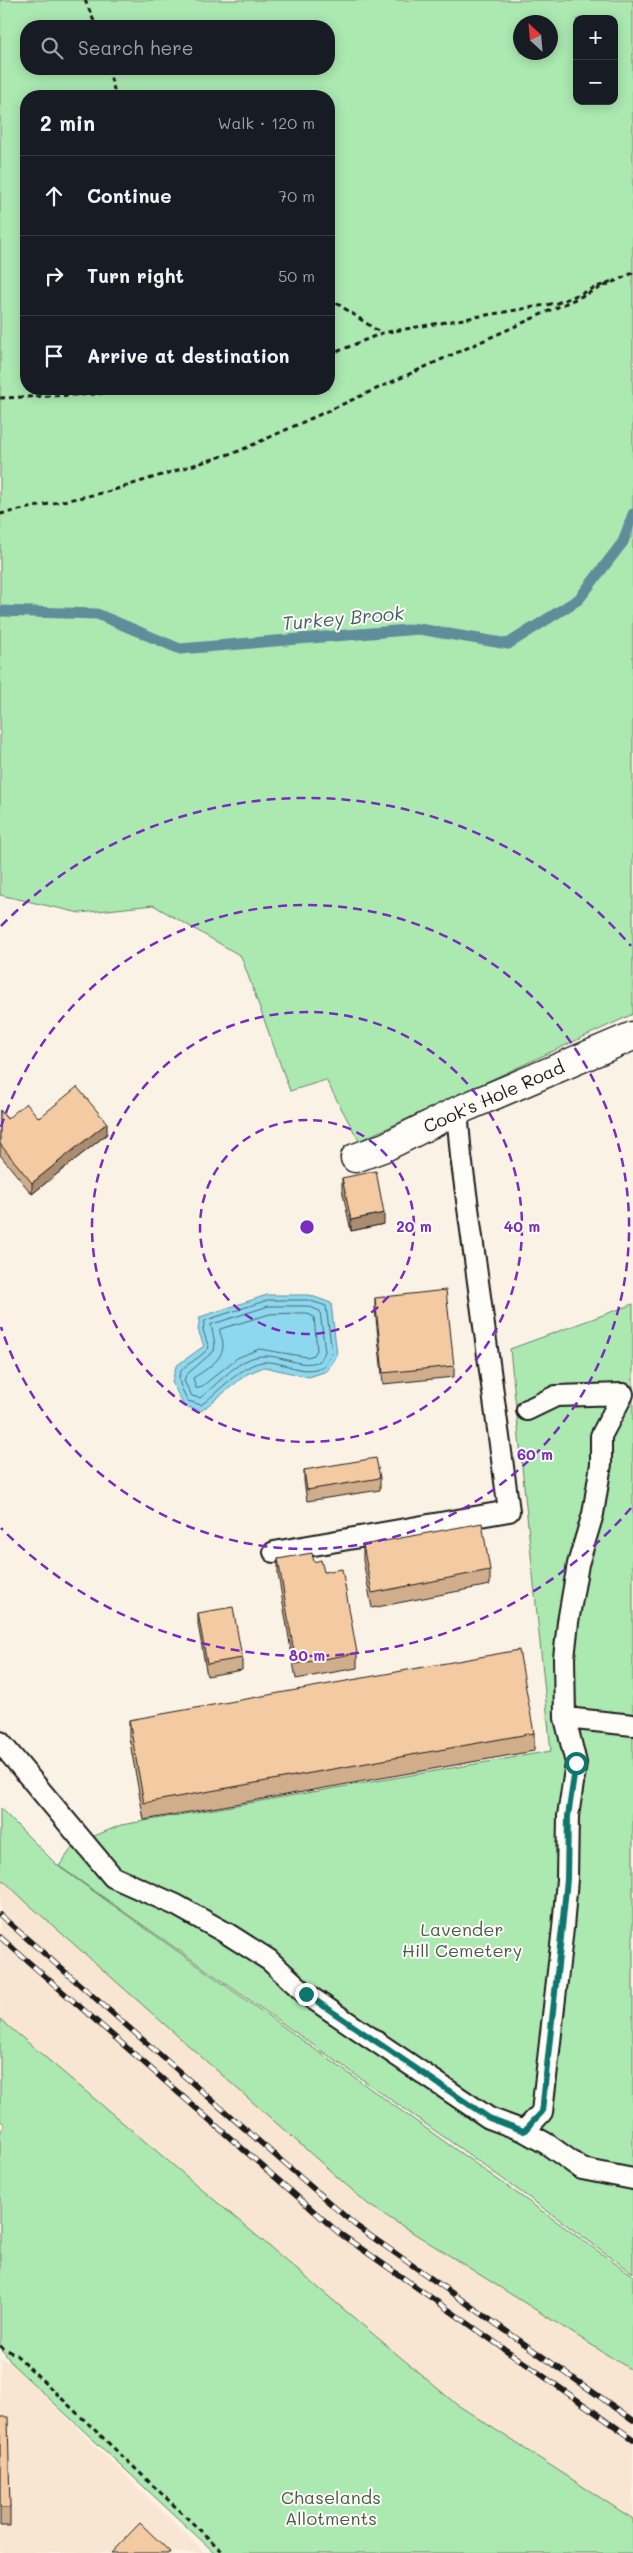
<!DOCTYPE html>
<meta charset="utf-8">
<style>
:root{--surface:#171b24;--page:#242831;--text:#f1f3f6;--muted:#9ea1a6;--line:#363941}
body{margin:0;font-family:Mali,sans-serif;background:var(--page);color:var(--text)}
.controls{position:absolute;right:15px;top:15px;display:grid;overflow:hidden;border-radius:10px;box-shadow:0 2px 12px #0003}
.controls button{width:45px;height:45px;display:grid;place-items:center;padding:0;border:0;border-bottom:1px solid var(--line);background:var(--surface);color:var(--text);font:25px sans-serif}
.compass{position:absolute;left:513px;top:15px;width:45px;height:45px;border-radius:50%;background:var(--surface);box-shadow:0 2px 12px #0003;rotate:334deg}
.stop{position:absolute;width:15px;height:15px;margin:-11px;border:4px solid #0f766e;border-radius:50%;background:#fff}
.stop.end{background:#0f766e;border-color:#fff;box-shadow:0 1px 5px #0008}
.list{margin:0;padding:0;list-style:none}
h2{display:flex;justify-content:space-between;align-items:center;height:65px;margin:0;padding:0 20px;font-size:21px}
h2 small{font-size:16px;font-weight:400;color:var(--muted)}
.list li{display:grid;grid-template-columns:32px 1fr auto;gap:15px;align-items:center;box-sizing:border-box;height:80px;padding:0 20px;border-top:1px solid var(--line)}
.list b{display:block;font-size:19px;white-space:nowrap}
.list em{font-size:16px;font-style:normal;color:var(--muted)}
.icon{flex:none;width:28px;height:28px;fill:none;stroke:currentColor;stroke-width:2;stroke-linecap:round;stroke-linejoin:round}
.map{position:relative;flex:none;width:633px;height:2553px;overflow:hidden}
.search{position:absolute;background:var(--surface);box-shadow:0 2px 12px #0003;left:20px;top:20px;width:315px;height:55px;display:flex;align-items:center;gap:12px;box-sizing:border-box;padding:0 18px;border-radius:20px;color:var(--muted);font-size:19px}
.panel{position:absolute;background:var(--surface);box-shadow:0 2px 12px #0003;left:20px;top:90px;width:315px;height:305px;border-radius:20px}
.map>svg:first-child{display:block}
</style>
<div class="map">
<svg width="633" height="2553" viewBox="0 0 633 2553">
<rect width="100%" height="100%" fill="#fbf2e6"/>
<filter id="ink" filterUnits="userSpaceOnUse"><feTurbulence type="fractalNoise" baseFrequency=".02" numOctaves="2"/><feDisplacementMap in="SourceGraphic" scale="10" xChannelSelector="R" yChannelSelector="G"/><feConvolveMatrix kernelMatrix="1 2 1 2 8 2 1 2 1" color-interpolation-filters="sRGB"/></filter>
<g filter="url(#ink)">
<!-- built -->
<path fill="#f9e6d2" d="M 0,1877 L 369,2205 L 633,2371 L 633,2519 L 456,2404 L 0,2019 Z
M 0,2358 L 12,2364 L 205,2553 L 0,2553 Z"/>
<!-- green -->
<path fill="#abe9b1" stroke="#648266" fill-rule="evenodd" d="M 0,0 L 633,0 L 633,1014 L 359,1141 L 326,1080 L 290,1091 L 241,956 L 153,905 L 80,913 L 0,895 ZM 577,19 L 614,19 L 614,101 L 577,101 ZM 550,22 L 550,52 L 520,52 L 520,22 ZM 26,26 L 329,26 L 329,69 L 26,69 ZM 329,96 L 329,389 L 26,389 L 26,96 Z
M 633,1304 L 633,2273 L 478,2161 L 59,1866 L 75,1844 L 121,1825 L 551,1751 L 510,1349 Z
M 0,1808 L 58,1866 L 633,2276 L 633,2371 L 369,2205 L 25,1901 L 0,1877 Z
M 0,2019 L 456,2404 L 633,2519 L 633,2553 L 215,2553 L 12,2364 L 0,2346 L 0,2133 L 5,2125 L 0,2120 Z"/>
<!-- water -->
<path fill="#8dd8ee" stroke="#608d9a" d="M 267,1295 L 309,1295 L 331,1303 L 337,1355 L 327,1371 L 309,1377 L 264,1367 L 247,1374 L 201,1411 L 184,1406 L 172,1382 L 176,1366 L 204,1346 L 198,1330 L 200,1317 Z"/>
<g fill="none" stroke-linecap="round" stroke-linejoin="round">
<!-- shore -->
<path stroke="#496770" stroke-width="1" d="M 268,1300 L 308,1300 L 326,1306 L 332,1353 L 324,1366 C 300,1377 287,1361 264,1362 C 245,1362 216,1394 201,1405 L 188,1401 C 167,1364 187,1371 209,1348 L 203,1330 L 205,1321 Z
M 269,1306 L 307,1306 L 320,1311 L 325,1352 L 320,1361 C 300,1369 283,1355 263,1356 C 240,1356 217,1385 200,1398 L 192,1396 L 184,1381 L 186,1375 L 214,1351 L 215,1344 L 211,1325 Z
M 306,1313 L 314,1317 L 317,1350 L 314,1355 L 307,1357 L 259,1349 L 237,1358 L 200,1388 L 196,1388 L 193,1378 C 204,1371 224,1360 223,1344 C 223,1338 219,1334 220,1329 L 270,1314 Z"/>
<!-- stream -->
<path stroke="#608d9a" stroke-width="11" d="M 0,611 L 97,614 L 180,649 L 419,629 L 508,644 L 579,599 L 623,542 L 633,514"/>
<defs>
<path id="lane" d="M 274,1552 L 509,1511 L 461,1156 L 457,1111
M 565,1718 L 633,1725
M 0,1742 L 113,1877 L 176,1905 L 228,1934 L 269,1960 L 306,1994 L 489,2118 L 524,2131 L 547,2144 L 582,2169 L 633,2179
M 524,2131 L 542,2112 L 563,1928 L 567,1879 L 568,1816 L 576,1763 L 565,1718 L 564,1658 L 568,1622 L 578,1564 L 593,1514 L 601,1464 L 601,1436 L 623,1394 L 556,1396 L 527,1410"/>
<path id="street" d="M 355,1158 L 385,1147 L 457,1111 L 633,1036"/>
</defs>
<!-- lane casing -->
<use href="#lane" stroke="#1c1c1c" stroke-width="24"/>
<!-- street casing -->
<use href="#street" stroke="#1c1c1c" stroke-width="31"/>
<!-- path -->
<path stroke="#1c1c1c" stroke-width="3" stroke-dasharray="5 4" stroke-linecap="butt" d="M 85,0 L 96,26
M 108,69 L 116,96
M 329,298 L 381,333
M 329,355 L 382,333 L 557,303 L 612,281
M 0,398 L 97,394 L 124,389
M 0,514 L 107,492 L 239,451 L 633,273
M 0,2346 L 16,2355 L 224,2553"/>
<!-- lane -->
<use href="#lane" stroke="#fdfcf7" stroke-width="20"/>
<!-- street -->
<use href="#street" stroke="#fdfcf7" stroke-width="28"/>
<defs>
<path id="rail" d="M 0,1915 L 355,2225 L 633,2420
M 0,1937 L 339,2233 L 633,2439"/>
</defs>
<!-- rail casing -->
<use href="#rail" stroke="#1c1c1c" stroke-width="5.5"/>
<!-- rail -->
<use href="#rail" stroke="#fdfcf7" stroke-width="4" stroke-dasharray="11" stroke-linecap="butt"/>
</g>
<!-- wall -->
<path fill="#d1ae8b" stroke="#1c1c1c" d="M 0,1110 L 7,1119 L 39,1118 L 107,1134 L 32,1194 L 0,1155 Z
M 342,1178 L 384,1224 L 351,1231 L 342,1189 Z
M 375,1298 L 454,1366 L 454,1377 L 383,1384 L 375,1309 Z
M 304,1470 L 380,1478 L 380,1490 L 307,1501 L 304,1481 Z
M 363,1545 L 490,1570 L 490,1585 L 372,1608 L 363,1560 Z
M 278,1559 L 314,1562 L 357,1653 L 357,1668 L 296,1679 L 278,1574 Z
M 198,1613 L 242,1658 L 242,1670 L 207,1676 L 198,1624 Z
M 129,1720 L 534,1733 L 534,1751 L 144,1820 L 129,1737 Z
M 0,2417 L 10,2508 L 10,2526 L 0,2526 Z"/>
<!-- shaded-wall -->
<path fill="#aa8d71" stroke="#1c1c1c" d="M 107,1123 L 107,1134 L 32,1194 L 32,1183 Z
M 384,1213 L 384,1224 L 351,1231 L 351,1220 Z"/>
<!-- building -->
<path fill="#f3caa2" stroke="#1c1c1c" d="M 77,1087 L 107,1123 L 32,1183 L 0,1144 L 0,1110 L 7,1119 L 26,1103 L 39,1118 Z
M 376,1171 L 384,1213 L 351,1220 L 342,1178 Z
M 446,1290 L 454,1366 L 383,1373 L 375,1298 Z
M 376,1458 L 380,1478 L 307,1490 L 304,1470 Z
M 482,1523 L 490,1570 L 372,1593 L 363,1545 Z
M 312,1553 L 314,1562 L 321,1560 L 324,1572 L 342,1569 L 357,1653 L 296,1664 L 278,1559 Z
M 233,1607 L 242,1658 L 207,1664 L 198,1613 Z
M 519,1650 L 534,1733 L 144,1803 L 129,1720 Z
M 0,2417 L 8,2417 L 10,2508 L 0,2508 Z
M 140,2523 L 171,2553 L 111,2553 Z"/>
</g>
<g fill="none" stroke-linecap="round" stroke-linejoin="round" filter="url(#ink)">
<!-- route -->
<path stroke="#0f766e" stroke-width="6" d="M 306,1994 L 489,2118 L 524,2131 L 542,2112 L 562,1928 L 567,1879 L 568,1816 L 576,1763"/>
</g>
<!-- distance rings -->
<g fill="none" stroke="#7b2cbf" stroke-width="2.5" stroke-dasharray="9 6">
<circle cx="307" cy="1227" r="107"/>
<circle cx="307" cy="1227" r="215"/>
<path d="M1 1127A322 322 0 1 1 1 1327"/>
<path d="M631 1508A429 429 0 0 1 1 1528M1 926A429 429 0 0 1 631 946"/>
</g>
<g text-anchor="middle" stroke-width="4" stroke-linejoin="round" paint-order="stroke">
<!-- street labels -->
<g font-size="18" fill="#1c1c1c" stroke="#fdfcf7">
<text transform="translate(494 1097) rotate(-24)" y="6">Cook's Hole Road</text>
</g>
<!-- park labels -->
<g font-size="18" fill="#475a49" stroke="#fdfcf7">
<text x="462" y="1936">Lavender<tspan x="462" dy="21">Hill Cemetery</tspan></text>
<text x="331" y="2504">Chaselands<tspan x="331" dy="21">Allotments</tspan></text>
</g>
<!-- water labels -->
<g font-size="19" font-style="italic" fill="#445e66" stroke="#fdfcf7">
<text transform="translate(343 618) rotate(-5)" y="7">Turkey Brook</text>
</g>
</g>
<circle cx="307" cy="1227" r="8" fill="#7b2cbf" stroke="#fdfcf7" stroke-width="2.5"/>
<g font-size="15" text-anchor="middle" font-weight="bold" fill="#7b2cbf" stroke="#fdfcf7" stroke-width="4" stroke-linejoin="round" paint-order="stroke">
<text x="414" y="1232">20 m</text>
<text x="522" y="1232">40 m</text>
<text x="535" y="1460">60 m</text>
<text x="307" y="1661">80 m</text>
</g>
</svg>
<div class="controls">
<button>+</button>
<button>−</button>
</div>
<svg class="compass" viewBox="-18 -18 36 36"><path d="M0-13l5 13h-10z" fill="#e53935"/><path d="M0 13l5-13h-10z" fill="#9ea1a6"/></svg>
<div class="stop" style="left:576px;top:1763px"></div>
<div class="stop end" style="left:306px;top:1994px"></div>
<div class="search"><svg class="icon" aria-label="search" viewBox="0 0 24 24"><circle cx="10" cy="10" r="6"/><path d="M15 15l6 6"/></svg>Search here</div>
<section class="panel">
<h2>2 min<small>Walk · 120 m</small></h2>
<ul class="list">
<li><svg class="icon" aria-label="ahead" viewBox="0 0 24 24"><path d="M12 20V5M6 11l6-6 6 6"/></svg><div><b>Continue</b></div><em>70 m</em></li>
<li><svg class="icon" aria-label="right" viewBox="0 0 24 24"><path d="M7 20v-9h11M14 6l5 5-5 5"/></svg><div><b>Turn right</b></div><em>50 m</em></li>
<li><svg class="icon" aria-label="arrive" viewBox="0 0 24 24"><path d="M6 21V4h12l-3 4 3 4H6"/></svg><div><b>Arrive at destination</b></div></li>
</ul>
</section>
</div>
